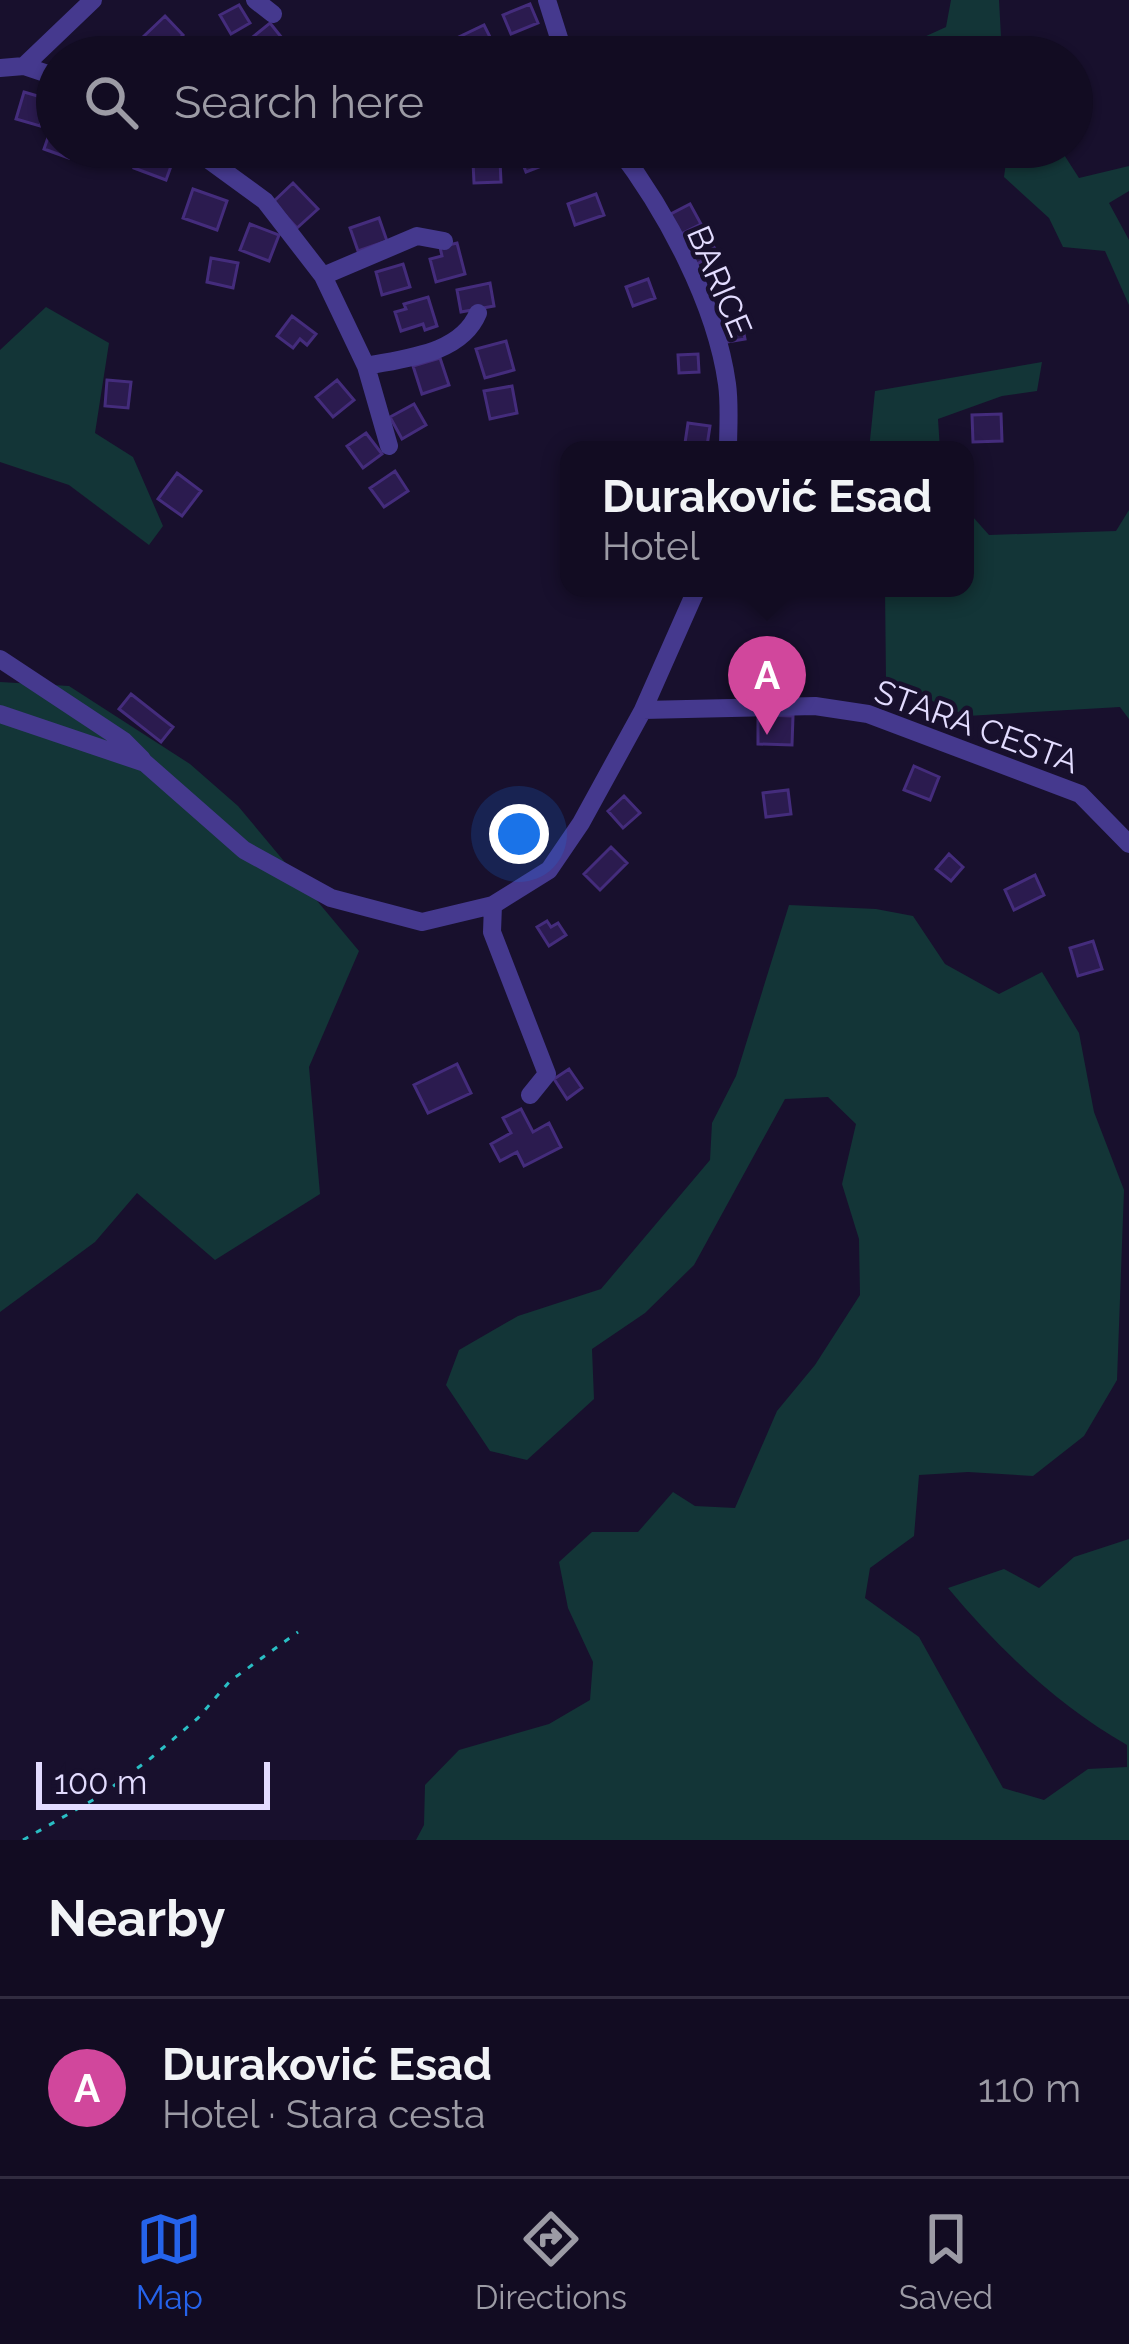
<!DOCTYPE html>
<meta charset="utf-8">
<style>
:root{--surface:#120c22;--page:#1b152a;--text:#f1f3f6;--muted:#9c9ba5;--line:#312c40;--accent:#2563eb}
body{margin:0;font-family:Raleway,sans-serif;background:var(--page);color:var(--text)}
.scale{position:absolute;left:36px;bottom:30px;width:234px;box-sizing:border-box;padding-left:12px;border:6px solid #e3dcff;border-top:0;font-size:33px;line-height:42px;white-space:nowrap;color:#e3dcff;-webkit-text-stroke:9px #18102d;paint-order:stroke}
.you{position:absolute;left:519px;top:834px;width:42px;height:42px;margin:-30px;border:9px solid #fff;border-radius:50%;background:#1a73e8;box-shadow:0 0 0 18px #1a73e833}
.badge{display:grid;place-items:center;width:78px;height:78px;border-radius:50%;background:var(--accent);color:#fff;font-size:39px;font-weight:700}
.pin{position:absolute;translate:-50% -99px;filter:drop-shadow(0 3px 6px #0008)}
.pin::after{content:'';position:absolute;top:63px;width:42px;height:36px;background:inherit;clip-path:polygon(0 0,100% 0,50% 100%)}
.popup{position:absolute;left:560px;top:441px;width:414px;height:156px;box-sizing:border-box;display:grid;place-content:center;border-radius:24px;background:var(--surface);filter:drop-shadow(0 3px 9px #0005);font-size:39px;white-space:nowrap;color:var(--muted)}
.popup b{font-size:45px;color:var(--text)}
.popup::after{content:'';position:absolute;left:50%;top:100%;margin-left:-24px;border:24px solid transparent;border-top-color:var(--surface)}
.list{margin:0;padding:0;list-style:none}
h2{display:flex;justify-content:space-between;align-items:center;height:156px;margin:0;padding:0 48px;font-size:51px}
h2 small{font-size:39px;font-weight:400;color:var(--muted)}
.list li{display:grid;grid-template-columns:78px 1fr auto;gap:36px;align-items:center;box-sizing:border-box;height:180px;padding:0 48px;border-top:3px solid var(--line)}
.list b{display:block;font-size:45px;white-space:nowrap}
.list p{margin:0;font-size:39px;white-space:nowrap;color:var(--muted)}
.list em{font-size:39px;font-style:normal;color:var(--muted)}
.icon{flex:none;width:66px;height:66px;fill:none;stroke:currentColor;stroke-width:2;stroke-linecap:round;stroke-linejoin:round}
.map{position:relative;flex:none;width:1129px;height:1840px;overflow:hidden}
.search{position:absolute;background:var(--surface);box-shadow:0 3px 9px #0004;left:36px;right:36px;top:36px;height:132px;display:flex;align-items:center;gap:30px;box-sizing:border-box;padding:0 42px;border-radius:66px;color:var(--muted);font-size:45px}
.sheet{height:336px;background:var(--surface)}
nav{display:flex;justify-content:space-around;align-items:center;box-sizing:border-box;height:168px;border-top:3px solid var(--line);background:var(--surface);font-size:33px;color:var(--muted)}
nav a{display:grid;justify-items:center;gap:6px}
nav .on{color:var(--accent)}
.map>svg:first-child{display:block}
</style>
<div class="map">
<svg width="1129" height="1840" viewBox="0 0 1129 1840">
<rect width="100%" height="100%" fill="#18102d"/>
<!-- green -->
<path fill="#133537" d="M 951,0 L 999,0 L 1001,37 L 959,57 L 880,57 L 946,27 Z
M 1008,147 L 1059,147 L 1079,178 L 1129,166 L 1129,191 L 1109,203 L 1129,240 L 1129,305 L 1105,251 L 1063,247 L 1049,218 L 1004,177 Z
M 46,307 L 109,343 L 95,433 L 133,457 L 163,526 L 149,545 L 69,485 L 0,462 L 0,350 Z
M 1042,362 L 1037,391 L 1002,396 L 938,419 L 940,450 L 869,450 L 875,391 Z
M 965,508 L 989,535 L 1116,531 L 1129,510 L 1129,719 L 1120,707 L 967,716 L 886,681 L 885,588 L 965,588 Z
M 0,682 L 69,686 L 190,764 L 238,806 L 359,951 L 309,1067 L 320,1194 L 215,1260 L 137,1193 L 95,1242 L 0,1312 Z
M 789,905 L 876,909 L 913,916 L 945,964 L 999,994 L 1042,972 L 1079,1033 L 1094,1112 L 1124,1190 L 1117,1380 L 1084,1436 L 1033,1476 L 968,1472 L 919,1475 L 914,1536 L 870,1568 L 865,1598 L 919,1637 L 1003,1788 L 1044,1800 L 1088,1769 L 1127,1767 L 1127,1745 C 1058,1706 999,1649 948,1588 L 1004,1569 L 1039,1588 L 1074,1557 L 1129,1539 L 1129,1840 L 416,1840 L 424,1825 L 425,1785 L 459,1750 L 549,1724 L 590,1700 L 593,1662 L 568,1608 L 559,1562 L 592,1532 L 638,1532 L 673,1492 L 695,1506 L 735,1508 L 777,1411 L 815,1365 L 860,1295 L 859,1239 L 842,1184 L 856,1124 L 828,1097 L 785,1099 L 694,1265 L 645,1313 L 592,1349 L 594,1399 L 527,1460 L 490,1451 L 446,1385 L 459,1350 L 518,1316 L 601,1289 L 710,1160 L 712,1123 L 736,1076 Z"/>
<!-- building -->
<path fill="#2b1b4f" stroke="#442c7c" stroke-width="3" d="M 530,4 L 538,23 L 511,34 L 503,15 Z
M 239,5 L 250,23 L 231,34 L 220,15 Z
M 165,16 L 183,35 L 161,56 L 143,37 Z
M 270,23 L 290,48 L 278,57 L 262,57 L 249,40 Z
M 484,25 L 495,47 L 469,57 L 459,37 Z
M 24,92 L 48,99 L 40,126 L 16,119 Z
M 53,123 L 57,125 L 57,147 L 74,147 L 69,158 L 44,149 Z
M 142,147 L 174,158 L 166,180 L 134,168 Z
M 540,147 L 547,164 L 526,172 L 519,154 Z
M 500,160 L 501,182 L 474,183 L 473,162 Z
M 293,183 L 318,209 L 297,228 L 273,202 Z
M 193,189 L 227,201 L 217,230 L 183,218 Z
M 596,194 L 604,215 L 575,225 L 568,204 Z
M 690,204 L 701,224 L 677,236 L 667,216 Z
M 379,218 L 387,241 L 358,251 L 350,228 Z
M 250,224 L 279,235 L 269,261 L 240,250 Z
M 707,236 L 717,252 L 697,264 L 687,249 Z
M 457,243 L 465,274 L 436,282 L 430,259 L 442,256 L 440,247 Z
M 211,258 L 238,263 L 233,288 L 207,282 Z
M 403,264 L 410,287 L 382,295 L 376,272 Z
M 648,279 L 655,298 L 633,306 L 626,287 Z
M 490,283 L 494,306 L 461,312 L 457,290 Z
M 428,297 L 437,326 L 425,330 L 423,324 L 401,331 L 395,312 L 406,309 L 404,304 Z
M 292,316 L 316,334 L 307,345 L 300,339 L 293,348 L 277,336 Z
M 741,319 L 745,339 L 721,343 L 718,323 Z
M 506,341 L 514,370 L 485,378 L 476,349 Z
M 698,354 L 699,372 L 679,373 L 678,355 Z
M 440,358 L 449,385 L 422,394 L 413,366 Z
M 107,380 L 131,382 L 128,408 L 105,406 Z
M 337,380 L 354,400 L 333,417 L 316,397 Z
M 512,386 L 517,413 L 490,419 L 484,391 Z
M 414,404 L 426,425 L 402,439 L 390,417 Z
M 1001,414 L 1002,441 L 973,442 L 972,415 Z
M 688,423 L 710,426 L 707,446 L 685,443 Z
M 366,433 L 382,454 L 363,468 L 347,446 Z
M 395,471 L 408,491 L 384,507 L 370,488 Z
M 177,473 L 201,491 L 182,516 L 158,499 Z
M 131,694 L 173,727 L 161,742 L 119,709 Z
M 758,715 L 793,716 L 792,745 L 758,744 Z
M 914,766 L 939,777 L 930,800 L 904,790 Z
M 788,790 L 791,814 L 766,817 L 763,793 Z
M 624,796 L 640,813 L 623,828 L 608,811 Z
M 611,847 L 627,863 L 600,890 L 584,874 Z
M 949,854 L 963,867 L 951,881 L 936,869 Z
M 1035,875 L 1044,895 L 1014,910 L 1005,890 Z
M 547,921 L 551,927 L 558,923 L 566,935 L 549,946 L 537,927 Z
M 1093,941 L 1102,969 L 1078,976 L 1070,948 Z
M 457,1064 L 471,1093 L 428,1113 L 414,1085 Z
M 569,1069 L 582,1088 L 567,1099 L 554,1079 Z
M 521,1109 L 533,1132 L 549,1123 L 561,1147 L 524,1166 L 517,1152 L 500,1161 L 491,1144 L 511,1133 L 503,1118 Z"/>
<g fill="none" stroke-linecap="round" stroke-linejoin="round">
<!-- path -->
<path stroke="#2abec4" stroke-width="3" stroke-dasharray="6 9" stroke-linecap="butt" d="M 23,1840 L 100,1796 L 151,1758 L 198,1718 L 230,1681 L 298,1632"/>
<!-- minor -->
<path stroke="#45398e" stroke-width="18" d="M 255,0 L 273,14
M 547,0 L 565,57
M 24,66 L 93,0
M 0,68 L 24,66 L 57,77
M 191,147 L 265,201 L 323,276 L 366,366 L 389,446
M 617,147 C 666,211 716,304 727,384 C 730,405 728,429 728,450
M 323,276 L 417,236 L 444,241
M 366,366 C 406,358 461,354 478,313
M 0,659 L 124,741 L 142,759
M 643,710 L 697,588
M 0,714 L 145,763 L 244,850 L 331,898 L 422,922 L 493,905 L 549,870 L 581,823 L 643,710 L 815,706 L 868,714 L 1080,794 L 1129,844
M 493,905 L 492,932 L 547,1074 L 530,1095"/>
</g>
<g text-anchor="middle" stroke-width="9" stroke-linejoin="round" paint-order="stroke">
<!-- street labels -->
<g font-size="33" fill="#e3dcff" stroke="#18102d">
<text transform="translate(720 281) rotate(67)" y="12">BARICE</text>
<text transform="translate(977 726) rotate(20)" y="12">STARA CESTA</text>
</g>
</g>
</svg>
<div class="scale">100 m</div>
<div class="you"></div>
<div class="pin badge" style="left:767px;top:735px;background:#d1479c">A</div>
<div class="popup"><b>Duraković Esad</b>Hotel</div>
<div class="search"><svg class="icon" aria-label="search" viewBox="0 0 24 24"><circle cx="10" cy="10" r="6"/><path d="M15 15l6 6"/></svg>Search here</div>
</div>
<section class="sheet">
<h2>Nearby<small></small></h2>
<ul class="list">
<li><span class="badge" style="background:#d1479c">A</span><div><b>Duraković Esad</b><p>Hotel · Stara cesta</p></div><em>110 m</em></li>
</ul>
</section>
<nav>
<a class="on"><svg class="icon" aria-label="map" viewBox="0 0 24 24"><path d="M3 6l6-2 6 2 6-2v14l-6 2-6-2-6 2zM9 4v14M15 6v14"/></svg>Map</a>
<a><svg class="icon" aria-label="directions" viewBox="0 0 24 24"><path d="M12 3l9 9-9 9-9-9zM9 14v-3h6M13 9l2 2-2 2"/></svg>Directions</a>
<a><svg class="icon" aria-label="saved" viewBox="0 0 24 24"><path d="M7 4h10v16l-5-4-5 4z"/></svg>Saved</a>
</nav>
